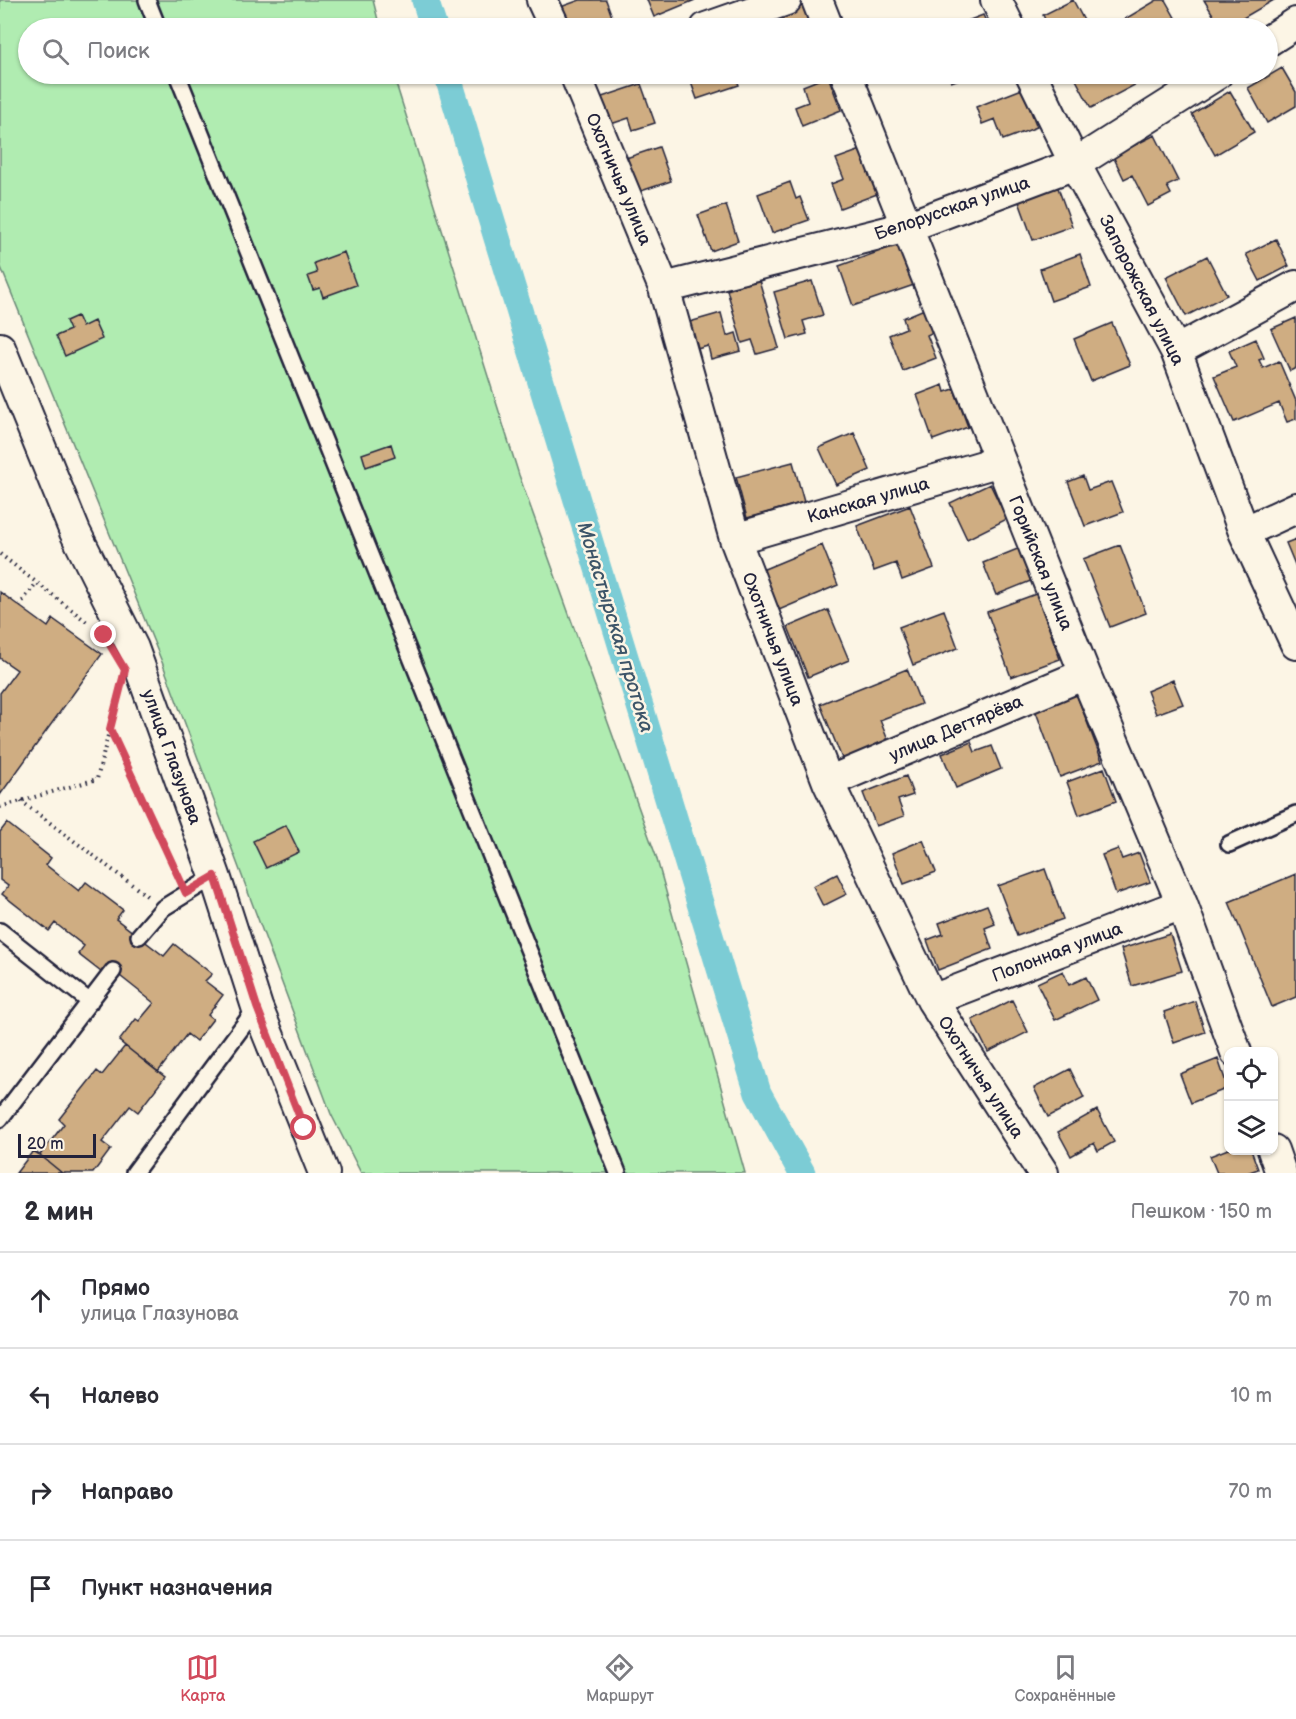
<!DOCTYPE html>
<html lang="ru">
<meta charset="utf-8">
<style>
:root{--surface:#fff;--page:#f7f7f7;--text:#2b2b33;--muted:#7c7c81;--line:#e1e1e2;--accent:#d1495b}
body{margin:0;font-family:"Balsamiq Sans",sans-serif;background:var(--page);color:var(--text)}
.controls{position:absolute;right:18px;bottom:18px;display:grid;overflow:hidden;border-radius:12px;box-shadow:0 2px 4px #0004}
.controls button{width:54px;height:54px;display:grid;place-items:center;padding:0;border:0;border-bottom:2px solid var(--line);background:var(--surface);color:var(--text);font:30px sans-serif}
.scale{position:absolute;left:18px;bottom:15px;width:78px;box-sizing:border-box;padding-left:6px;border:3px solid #22223b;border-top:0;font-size:16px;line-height:21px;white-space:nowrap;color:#22223b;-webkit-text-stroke:4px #fcf5e5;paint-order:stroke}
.stop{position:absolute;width:18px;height:18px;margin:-14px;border:4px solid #d1495b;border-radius:50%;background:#fff}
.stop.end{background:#d1495b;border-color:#fff;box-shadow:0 2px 6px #0008}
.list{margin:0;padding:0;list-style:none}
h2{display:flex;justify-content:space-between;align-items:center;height:78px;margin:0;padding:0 24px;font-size:26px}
h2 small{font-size:20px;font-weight:400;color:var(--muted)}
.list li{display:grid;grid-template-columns:39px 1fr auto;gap:18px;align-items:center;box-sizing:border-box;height:96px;padding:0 24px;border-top:2px solid var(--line)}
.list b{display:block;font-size:22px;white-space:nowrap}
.list p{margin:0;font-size:20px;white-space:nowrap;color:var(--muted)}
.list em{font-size:20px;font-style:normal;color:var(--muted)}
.icon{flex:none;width:33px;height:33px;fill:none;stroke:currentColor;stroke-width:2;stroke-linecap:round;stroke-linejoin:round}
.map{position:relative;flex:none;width:1296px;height:1173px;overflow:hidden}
.search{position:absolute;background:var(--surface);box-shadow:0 2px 4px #0004;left:18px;right:18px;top:18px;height:66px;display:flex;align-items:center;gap:15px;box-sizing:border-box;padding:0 21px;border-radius:33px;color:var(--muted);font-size:22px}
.sheet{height:462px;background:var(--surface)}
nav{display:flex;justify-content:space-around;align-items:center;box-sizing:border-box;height:84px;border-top:2px solid var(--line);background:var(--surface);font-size:16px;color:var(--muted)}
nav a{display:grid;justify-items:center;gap:3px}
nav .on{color:var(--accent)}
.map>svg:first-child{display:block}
</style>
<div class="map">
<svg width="1296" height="1173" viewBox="0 0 1296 1173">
<rect width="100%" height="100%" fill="#fcf5e5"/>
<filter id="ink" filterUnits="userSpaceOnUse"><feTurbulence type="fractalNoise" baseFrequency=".0167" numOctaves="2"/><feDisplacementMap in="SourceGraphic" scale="12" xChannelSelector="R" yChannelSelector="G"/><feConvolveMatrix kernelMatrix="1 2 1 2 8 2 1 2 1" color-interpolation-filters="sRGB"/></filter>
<g filter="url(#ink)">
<!-- green -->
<path fill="#b0ecb1" stroke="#698776" stroke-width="1.5" d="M 0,0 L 373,0 L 380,28 L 28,28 L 28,74 L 393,74 L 519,475 L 656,856 L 745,1173 L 361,1173 L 331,1114 L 162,662 L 0,265 Z"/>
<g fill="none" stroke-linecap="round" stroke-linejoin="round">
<!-- canal -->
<path stroke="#7cccd5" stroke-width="27" d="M 425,0 L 434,28
M 447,74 L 758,1093 L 802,1173"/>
</g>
<!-- building -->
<path fill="#cfad82" stroke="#22223b" stroke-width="1.5" d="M 580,0 L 606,0 L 616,28 L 562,28 L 555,9 Z
M 647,0 L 695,0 L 654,17 Z
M 1073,0 L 1088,28 L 1049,28 L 1043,15 Z
M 1157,0 L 1165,0 L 1181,28 L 1130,28 L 1125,19 Z
M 1204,0 L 1274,0 L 1226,28 L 1221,28 Z
M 804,4 L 813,28 L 767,28 L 764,19 Z
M 983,15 L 989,28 L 949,28 Z
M 1282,68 L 1296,92 L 1296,106 L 1267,123 L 1248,88 Z
M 688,74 L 735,74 L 739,85 L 697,99 Z
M 948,74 L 973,74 L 951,82 Z
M 1073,74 L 1146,74 L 1148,78 L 1091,108 Z
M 828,76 L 841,110 L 802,126 L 795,107 L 808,102 L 803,86 Z
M 641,84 L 655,123 L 633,130 L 629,118 L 602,127 L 593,100 Z
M 1022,89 L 1037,127 L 1003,140 L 995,119 L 982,124 L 976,107 Z
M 1230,91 L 1254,132 L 1215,155 L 1192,114 Z
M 1155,135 L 1178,181 L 1167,186 L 1171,194 L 1148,206 L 1132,175 L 1124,179 L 1113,156 Z
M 659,147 L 671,181 L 629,195 L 617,161 Z
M 861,150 L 877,194 L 840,208 L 831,184 L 844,179 L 836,159 Z
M 790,182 L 796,199 L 800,197 L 809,220 L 772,233 L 758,194 Z
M 1057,185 L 1072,226 L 1033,240 L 1018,199 Z
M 726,205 L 738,241 L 711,251 L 698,215 Z
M 1276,239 L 1289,266 L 1260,281 L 1246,254 Z
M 900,244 L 914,285 L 853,306 L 839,266 Z
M 344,252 L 356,285 L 323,297 L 320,288 L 313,290 L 308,276 L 317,273 L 314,263 Z
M 1080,254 L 1091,287 L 1051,301 L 1040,269 Z
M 1207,256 L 1227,295 L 1186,316 L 1166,277 Z
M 759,280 L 779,348 L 757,354 L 752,340 L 742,343 L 727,290 Z
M 812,281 L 823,315 L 803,321 L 807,334 L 788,339 L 774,292 Z
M 929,307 L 937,330 L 927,335 L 936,358 L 903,371 L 889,335 L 906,328 L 903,318 Z
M 721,313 L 727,336 L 736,333 L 741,351 L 711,359 L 708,346 L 686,352 L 679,325 Z
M 77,316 L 82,327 L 94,321 L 102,339 L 65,356 L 56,336 L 70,330 L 66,321 Z
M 1296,318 L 1296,368 L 1290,371 L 1271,329 Z
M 1112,323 L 1130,365 L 1091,381 L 1074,339 Z
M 1256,339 L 1264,358 L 1259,360 L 1263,368 L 1279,361 L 1296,401 L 1296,419 L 1287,422 L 1279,403 L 1234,422 L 1214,376 L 1236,367 L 1229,351 Z
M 943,385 L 945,392 L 954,389 L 968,427 L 933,440 L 917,395 Z
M 854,433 L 870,470 L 836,485 L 819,448 Z
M 391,444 L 395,457 L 366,467 L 362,454 Z
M 793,462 L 804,502 L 747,518 L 736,477 Z
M 1083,476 L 1088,490 L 1111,482 L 1123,512 L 1085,526 L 1068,482 Z
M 990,484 L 1007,519 L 967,539 L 950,503 Z
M 910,506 L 934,568 L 902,580 L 896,563 L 874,571 L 857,526 Z
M 1296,539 L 1296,567 L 1286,543 Z
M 822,545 L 838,585 L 779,610 L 762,570 Z
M 1120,545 L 1146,613 L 1110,627 L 1083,559 Z
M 1020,548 L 1033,580 L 996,595 L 983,563 Z
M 1044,591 L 1050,606 L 1042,609 L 1060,659 L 1011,677 L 987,612 Z
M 0,592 L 48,627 L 53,619 L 102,654 L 0,795 L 0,693 L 17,670 L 0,658 Z
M 828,610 L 849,660 L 808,677 L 788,627 Z
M 944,610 L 958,648 L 913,665 L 899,627 Z
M 907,669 L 921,704 L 880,720 L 889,743 L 843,761 L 820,704 Z
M 1173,680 L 1183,704 L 1156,714 L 1147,691 Z
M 1074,688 L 1102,761 L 1060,777 L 1033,704 Z
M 971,742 L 975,752 L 992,746 L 1001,769 L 956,788 L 942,754 Z
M 1104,768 L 1116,801 L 1079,815 L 1067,782 Z
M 906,776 L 913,795 L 898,800 L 904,816 L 876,826 L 863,793 Z
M 7,823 L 51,858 L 46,865 L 79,891 L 86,882 L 123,910 L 116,919 L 164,956 L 174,944 L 212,974 L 205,981 L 223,995 L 208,1015 L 213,1019 L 196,1041 L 187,1034 L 158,1072 L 119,1041 L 136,1019 L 139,1021 L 154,1003 L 106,965 L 101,972 L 78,954 L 84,946 L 55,923 L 49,931 L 2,894 L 8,886 L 0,880 L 0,832 Z
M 286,825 L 299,852 L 266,868 L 253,841 Z
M 923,840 L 936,872 L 904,884 L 892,853 Z
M 1118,849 L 1122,859 L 1139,853 L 1150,882 L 1116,894 L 1102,855 Z
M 1045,869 L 1063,919 L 1017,936 L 998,886 Z
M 837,874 L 847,894 L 823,906 L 813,886 Z
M 1296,874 L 1296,997 L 1272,1007 L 1229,902 Z
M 987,905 L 995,924 L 985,928 L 992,949 L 938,970 L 927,940 L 943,934 L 939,923 Z
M 1170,934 L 1182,971 L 1132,986 L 1121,949 Z
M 1063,971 L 1069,985 L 1086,977 L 1097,1000 L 1055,1020 L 1037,983 Z
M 1012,1000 L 1028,1032 L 988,1052 L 972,1020 Z
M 1195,1001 L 1205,1032 L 1174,1043 L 1164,1012 Z
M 125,1046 L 165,1077 L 138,1112 L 130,1106 L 102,1142 L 111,1149 L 93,1173 L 62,1173 L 40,1155 L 64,1124 L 59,1119 L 97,1071 L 102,1075 Z
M 1218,1059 L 1228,1088 L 1191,1103 L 1180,1074 Z
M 1070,1069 L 1084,1098 L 1048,1117 L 1034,1088 Z
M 1097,1110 L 1114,1142 L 1098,1151 L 1094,1143 L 1071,1156 L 1058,1132 Z
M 1228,1149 L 1251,1150 L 1258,1169 L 1247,1173 L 1217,1173 L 1210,1156 Z
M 33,1151 L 40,1155 L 62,1173 L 16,1173 Z"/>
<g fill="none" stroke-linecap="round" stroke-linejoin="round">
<defs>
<path id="service" d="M 147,0 L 158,28
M 177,74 L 618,1173
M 1229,844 L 1296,814
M 0,931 L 90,1002
M 139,936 L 163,908 L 215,876
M 0,1119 L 113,971
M 134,1173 L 257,1007"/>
<path id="minor" d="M 542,0 L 555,28
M 817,0 L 828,28
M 996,0 L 1010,28
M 706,28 L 786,0
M 1268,41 L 1296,23
M 575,74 L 664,288 L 735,539 L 828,782 L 932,1000 L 1043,1173
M 846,74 L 1085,674 L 1182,904 L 1236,1052
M 1031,74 L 1075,164 L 1176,351 L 1244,532 L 1296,644
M 664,288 L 907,227 L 1075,164 L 1217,74
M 0,348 L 75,532 L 133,648 L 215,876 L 257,1007 L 324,1173
M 1176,351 L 1296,286
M 1244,532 L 1296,508
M 735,539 L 1000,461
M 828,782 L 1085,674
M 932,1000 L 1182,904
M 1273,1150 L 1281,1173"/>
</defs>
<!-- service casing -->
<use href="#service" stroke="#22223b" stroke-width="20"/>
<!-- minor casing -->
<use href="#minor" stroke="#22223b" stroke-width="34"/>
<!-- path -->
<path stroke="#22223b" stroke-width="4" stroke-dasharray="1.5 4.5" stroke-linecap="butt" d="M 0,554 L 87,622
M 19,606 L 37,582
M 110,730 L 178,876
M 21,801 L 147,896
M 0,807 L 97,779 L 119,692"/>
<!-- service -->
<use href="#service" stroke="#fcf5e5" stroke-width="15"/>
<!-- minor -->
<use href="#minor" stroke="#fcf5e5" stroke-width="30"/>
</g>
</g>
<g fill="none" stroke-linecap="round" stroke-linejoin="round" filter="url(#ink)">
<!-- route -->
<path stroke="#d1495b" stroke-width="8" d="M 104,635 L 125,670 L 110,729 L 186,893 L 215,876 L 257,1007 L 304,1128"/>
</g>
<g text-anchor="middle" stroke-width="5" stroke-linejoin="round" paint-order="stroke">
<!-- street labels -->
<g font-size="18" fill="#22223b" stroke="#fcf5e5">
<text transform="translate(619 179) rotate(67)" y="6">Охотничья улица</text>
<text transform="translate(952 208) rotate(-19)" y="6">Белорусская улица</text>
<text transform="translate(1142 290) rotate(63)" y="6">Запорожская улица</text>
<text transform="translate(868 500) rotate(-16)" y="6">Канская улица</text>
<text transform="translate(1041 563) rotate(68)" y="6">Горийская улица</text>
<text transform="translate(773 639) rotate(69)" y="6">Охотничья улица</text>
<text transform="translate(956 728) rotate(-23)" y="6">улица Дегтярёва</text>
<text transform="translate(172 757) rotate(70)" y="6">улица Глазунова</text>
<text transform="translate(1057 952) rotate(-21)" y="6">Полонная улица</text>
<text transform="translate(981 1077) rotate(57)" y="6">Охотничья улица</text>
</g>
<!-- water labels -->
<g font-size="20" font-style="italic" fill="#3d5569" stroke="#fcf5e5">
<text transform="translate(616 627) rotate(73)" y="7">Монастырская протока</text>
</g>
</g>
</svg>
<div class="controls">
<button><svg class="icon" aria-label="locate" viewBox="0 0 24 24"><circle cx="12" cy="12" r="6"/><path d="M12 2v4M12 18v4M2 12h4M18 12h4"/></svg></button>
<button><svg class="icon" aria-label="layers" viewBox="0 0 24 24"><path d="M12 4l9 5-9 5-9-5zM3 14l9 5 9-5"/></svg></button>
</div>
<div class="scale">20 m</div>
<div class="stop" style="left:304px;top:1128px"></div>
<div class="stop end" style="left:104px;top:635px"></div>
<div class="search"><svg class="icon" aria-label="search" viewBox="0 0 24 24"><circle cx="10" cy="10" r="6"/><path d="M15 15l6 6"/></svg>Поиск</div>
</div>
<section class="sheet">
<h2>2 мин<small>Пешком · 150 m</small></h2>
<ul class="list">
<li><svg class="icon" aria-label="ahead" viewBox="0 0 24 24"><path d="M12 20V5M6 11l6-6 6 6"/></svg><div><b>Прямо</b><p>улица Глазунова</p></div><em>70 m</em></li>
<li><svg class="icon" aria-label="left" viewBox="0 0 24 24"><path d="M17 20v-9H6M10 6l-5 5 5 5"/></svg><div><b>Налево</b></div><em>10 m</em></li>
<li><svg class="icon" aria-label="right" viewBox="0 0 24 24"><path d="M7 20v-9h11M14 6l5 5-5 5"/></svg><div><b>Направо</b></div><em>70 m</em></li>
<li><svg class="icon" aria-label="arrive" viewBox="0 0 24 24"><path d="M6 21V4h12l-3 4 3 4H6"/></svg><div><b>Пункт назначения</b></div></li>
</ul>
</section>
<nav>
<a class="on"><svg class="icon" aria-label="map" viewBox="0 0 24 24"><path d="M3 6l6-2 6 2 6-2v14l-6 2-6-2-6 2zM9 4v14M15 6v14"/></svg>Карта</a>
<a><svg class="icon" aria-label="directions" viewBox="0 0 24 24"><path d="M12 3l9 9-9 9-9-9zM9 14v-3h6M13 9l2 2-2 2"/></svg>Маршрут</a>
<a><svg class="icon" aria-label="saved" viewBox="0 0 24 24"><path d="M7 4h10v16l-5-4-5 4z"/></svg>Сохранённые</a>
</nav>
